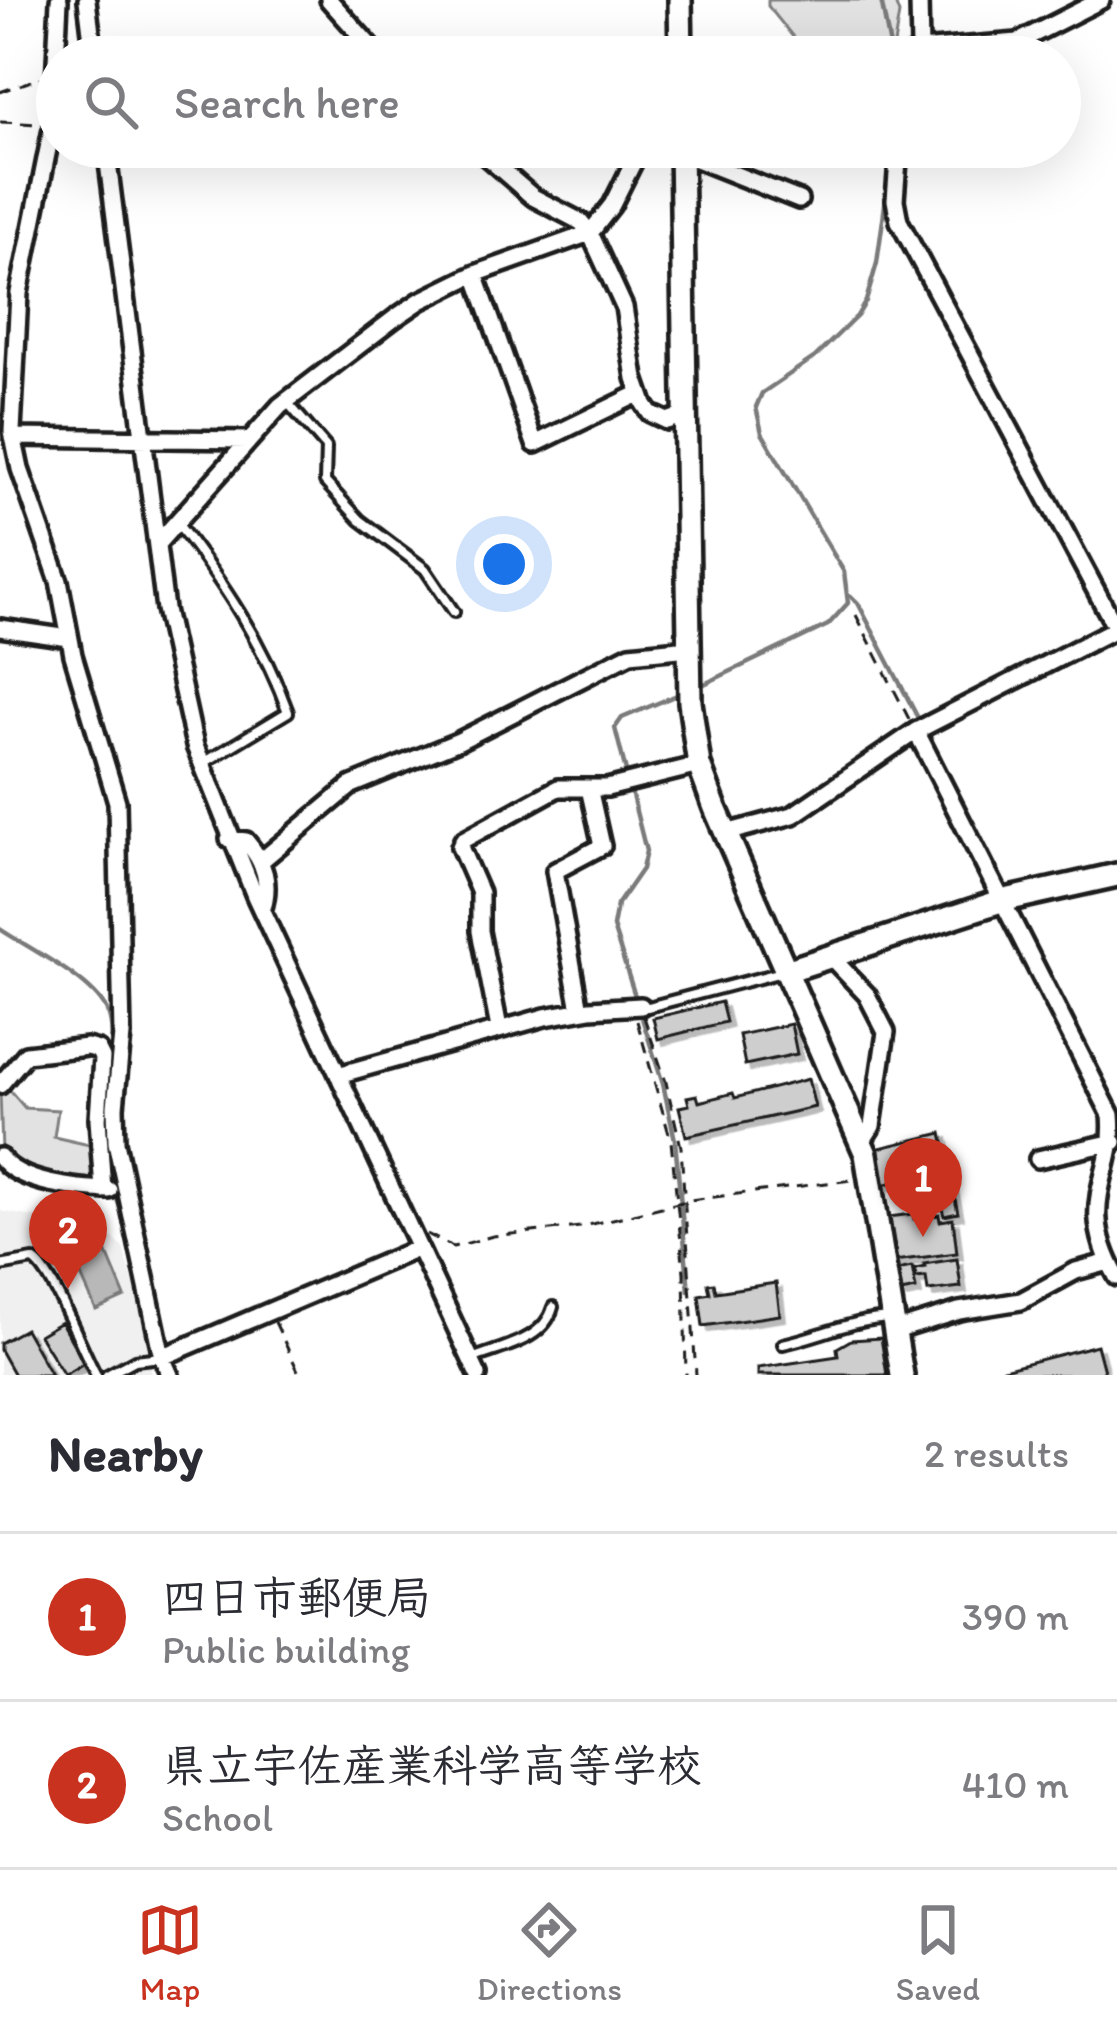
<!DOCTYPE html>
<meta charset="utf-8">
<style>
:root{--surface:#fff;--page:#f2f2f3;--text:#2b2b33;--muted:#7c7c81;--line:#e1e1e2;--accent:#c8321e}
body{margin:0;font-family:Itim,"Klee One",sans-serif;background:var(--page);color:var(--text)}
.you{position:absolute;left:504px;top:564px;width:42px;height:42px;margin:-30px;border:9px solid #fff;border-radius:50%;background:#1a73e8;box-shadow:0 0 0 18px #1a73e833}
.badge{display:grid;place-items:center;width:78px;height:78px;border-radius:50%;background:var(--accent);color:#fff;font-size:39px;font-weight:700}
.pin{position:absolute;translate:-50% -99px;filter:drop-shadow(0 3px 6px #0008)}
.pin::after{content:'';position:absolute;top:63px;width:42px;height:36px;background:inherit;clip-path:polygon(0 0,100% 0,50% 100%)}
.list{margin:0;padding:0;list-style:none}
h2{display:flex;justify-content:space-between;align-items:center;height:156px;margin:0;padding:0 48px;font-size:51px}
h2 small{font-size:39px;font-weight:400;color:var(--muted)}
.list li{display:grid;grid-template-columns:78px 1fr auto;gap:36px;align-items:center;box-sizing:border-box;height:168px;padding:0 48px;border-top:3px solid var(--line)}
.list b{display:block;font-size:45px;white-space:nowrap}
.list p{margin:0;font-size:39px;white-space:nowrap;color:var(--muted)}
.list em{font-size:39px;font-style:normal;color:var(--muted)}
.icon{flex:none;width:66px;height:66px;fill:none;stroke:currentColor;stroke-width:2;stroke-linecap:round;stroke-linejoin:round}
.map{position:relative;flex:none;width:1117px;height:1375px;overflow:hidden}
.search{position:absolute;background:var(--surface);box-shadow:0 12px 48px #0002;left:36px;right:36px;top:36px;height:132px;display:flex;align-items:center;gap:30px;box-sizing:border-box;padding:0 42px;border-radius:66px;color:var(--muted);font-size:45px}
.sheet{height:492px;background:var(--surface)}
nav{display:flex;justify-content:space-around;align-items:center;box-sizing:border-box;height:168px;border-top:3px solid var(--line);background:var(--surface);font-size:33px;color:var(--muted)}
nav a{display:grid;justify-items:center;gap:6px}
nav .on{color:var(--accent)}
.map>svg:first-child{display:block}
</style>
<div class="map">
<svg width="1117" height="1375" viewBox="0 0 1117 1375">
<defs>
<filter id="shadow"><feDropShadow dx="5.5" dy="5.5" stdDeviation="0" flood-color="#0004"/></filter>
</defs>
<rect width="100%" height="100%" fill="#fff"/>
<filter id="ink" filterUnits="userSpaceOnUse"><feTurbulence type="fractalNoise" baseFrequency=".00833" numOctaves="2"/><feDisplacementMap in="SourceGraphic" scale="24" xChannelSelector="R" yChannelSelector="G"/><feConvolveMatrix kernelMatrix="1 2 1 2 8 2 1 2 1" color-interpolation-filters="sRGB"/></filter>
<g filter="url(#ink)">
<!-- built -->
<path fill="#f0f0f0" d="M 0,1211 L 96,1228 L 110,1235 L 123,1248 L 143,1315 L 151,1375 L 0,1375 Z"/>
<!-- green -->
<path fill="#e2e2e2" stroke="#7f7f7f" stroke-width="3" d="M 768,0 L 894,0 L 899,14 L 892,57 L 806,53 L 768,6 Z
M 6,1086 L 25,1108 L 58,1110 L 54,1137 L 94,1146 L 96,1181 L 91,1186 L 26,1169 L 2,1152 L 0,1091 Z"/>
<!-- water -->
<path fill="#b8b8b8" stroke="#7a7a7a" stroke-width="3" d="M 106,1251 L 125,1297 L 96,1310 L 76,1264 Z"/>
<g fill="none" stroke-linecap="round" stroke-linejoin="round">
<!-- stream -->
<path stroke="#7a7a7a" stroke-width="4.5" d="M 881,0 L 892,57
M 851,596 L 858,603 L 920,722
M 700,686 L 828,625 L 848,603 L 844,572 L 762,433 L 756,407 L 762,393 L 815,357 L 857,316 L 866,301 L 877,263 L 891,161
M 684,692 L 622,718 L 615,728 L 646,851 L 642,869 L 617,905 L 613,927 L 663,1084 L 675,1140 L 689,1291
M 928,737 L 1008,893
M 1016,908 L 1117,1106
M 0,929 C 28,948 91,979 106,1009 C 115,1025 112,1048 109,1065
M 106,1106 L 111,1180 L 127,1230"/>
</g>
<!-- building -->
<path fill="#cecece" stroke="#1c1c1c" stroke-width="3" filter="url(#shadow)" d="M 721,1002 L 726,1022 L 658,1039 L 653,1018 Z
M 791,1024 L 797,1054 L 745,1065 L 739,1035 Z
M 808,1079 L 815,1107 L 686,1136 L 679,1107 L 689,1105 L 687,1097 L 697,1095 L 699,1102 L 733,1093 L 735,1098 Z
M 942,1133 L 950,1169 L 878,1186 L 871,1150 Z
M 950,1175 L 958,1213 L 944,1216 L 934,1180 Z
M 913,1214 L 914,1219 L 939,1215 L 940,1221 L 953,1219 L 957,1253 L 894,1261 L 888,1217 Z
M 957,1259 L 961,1287 L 928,1291 L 926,1277 L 916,1278 L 915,1269 L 925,1267 L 924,1264 Z
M 912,1267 L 916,1289 L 901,1292 L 897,1270 Z
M 714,1283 L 716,1292 L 776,1283 L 780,1315 L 703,1326 L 699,1295 L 710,1293 L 708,1284 Z
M 61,1322 L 84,1363 L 64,1375 L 39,1335 Z
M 25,1329 L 51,1375 L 14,1375 L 0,1350 L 0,1343 Z
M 881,1338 L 887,1375 L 758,1375 L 758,1368 L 838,1356 L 837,1348 L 851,1340 Z
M 1097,1345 L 1105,1375 L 1004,1375 L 1003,1369 Z"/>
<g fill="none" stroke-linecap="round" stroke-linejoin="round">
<defs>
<path id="lane" d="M 287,402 L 326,447 L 325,482 L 360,520 L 425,569 L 454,612
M 177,523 C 222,582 263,642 288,712 L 202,764
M 648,1007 L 786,971
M 0,1266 L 33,1260 C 52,1269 82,1350 96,1375
M 783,1344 C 820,1336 854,1319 892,1318
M 472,1359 C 501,1347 544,1341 553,1307
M 107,1375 L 135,1360 L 161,1357"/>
<path id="street" d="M 59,0 L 53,124 L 19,293 L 12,431 L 20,469 L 59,581 L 73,655 L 117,802 L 122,1035 L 115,1107 L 116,1142 L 162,1357 L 170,1375
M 87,0 L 94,57
M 329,0 L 380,57
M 919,0 L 920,50
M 905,57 L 920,50 L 1018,42 L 1101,0
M 106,147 L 165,609 L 195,746 L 255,896 L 478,1375
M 475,147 L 533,197 L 581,222 L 590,233 L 624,307 L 635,378 L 644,404 L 650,413 L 667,421 L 687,414
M 899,147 L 895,200 L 899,221 L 1117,630
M 681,153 L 799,200
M 475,274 L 535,444 L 640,393
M 13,437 L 247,440
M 158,543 L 280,406 L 395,318 L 420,301 L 475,274 L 590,233 L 612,205 L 641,147
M 0,628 L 69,638
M 916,731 L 1111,1115 C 1117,1176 1074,1200 1117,1277
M 726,833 L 793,815 L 916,731 L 1117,628
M 229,839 L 246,841 C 265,863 271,883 262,911
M 261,861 L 352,785 L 459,741 L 630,654 L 689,648
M 830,956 L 867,995 L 886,1032 L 872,1126 L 862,1142
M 580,1010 L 555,871 L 602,846 L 589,788
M 499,1028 L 480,931 L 480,893 L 460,847 L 463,840 L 558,788 L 607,788 L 699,765
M 338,1075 L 545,1017 L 590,1009 L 641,1006
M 0,1085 L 26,1054 L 87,1047 L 98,1050 L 102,1058 L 98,1119 L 103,1190
M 0,1157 C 19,1184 79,1189 109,1190
M 1038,1159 L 1114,1142
M 895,1331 L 959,1311 L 1021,1301 L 1076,1271 L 1109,1262
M 162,1357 L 419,1248"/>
<path id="secondary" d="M 680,0 L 681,57
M 681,147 L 690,702 L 699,765 L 715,808 L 866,1154 L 902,1375
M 786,971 L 1001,901 L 1117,875"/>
</defs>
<!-- lane casing -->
<use href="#lane" stroke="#1c1c1c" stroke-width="16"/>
<!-- street casing -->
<use href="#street" stroke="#1c1c1c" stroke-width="24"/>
<!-- secondary casing -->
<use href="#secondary" stroke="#1c1c1c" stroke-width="30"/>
<!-- path -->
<path stroke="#1c1c1c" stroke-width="3" stroke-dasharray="12 9" stroke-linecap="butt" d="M 0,92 L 40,78
M 0,122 L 40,124
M 856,615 L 909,719
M 644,1017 L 666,1082 L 681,1147 L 696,1375
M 637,1021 L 671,1141 L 684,1273 L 686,1375
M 427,1234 L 453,1247 L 493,1236 L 580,1227 L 690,1200 L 851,1180
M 275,1322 L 300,1375"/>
<!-- lane -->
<use href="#lane" stroke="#fff" stroke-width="8"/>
<!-- street -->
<use href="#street" stroke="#fff" stroke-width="15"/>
<!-- secondary -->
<use href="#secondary" stroke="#fff" stroke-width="21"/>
</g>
</g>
</svg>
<div class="you"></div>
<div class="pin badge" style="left:923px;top:1237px">1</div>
<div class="pin badge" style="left:68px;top:1289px">2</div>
<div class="search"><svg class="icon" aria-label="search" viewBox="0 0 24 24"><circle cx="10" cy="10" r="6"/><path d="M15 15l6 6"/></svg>Search here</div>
</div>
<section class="sheet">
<h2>Nearby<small>2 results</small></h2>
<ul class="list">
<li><span class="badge">1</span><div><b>四日市郵便局</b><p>Public building</p></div><em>390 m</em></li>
<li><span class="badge">2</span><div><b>県立宇佐産業科学高等学校</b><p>School</p></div><em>410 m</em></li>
</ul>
</section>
<nav>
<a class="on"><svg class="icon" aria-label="map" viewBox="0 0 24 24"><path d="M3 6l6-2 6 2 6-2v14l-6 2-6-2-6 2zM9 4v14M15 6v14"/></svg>Map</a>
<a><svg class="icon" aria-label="directions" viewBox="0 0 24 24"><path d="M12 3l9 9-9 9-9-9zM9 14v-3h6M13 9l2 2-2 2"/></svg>Directions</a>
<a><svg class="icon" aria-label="saved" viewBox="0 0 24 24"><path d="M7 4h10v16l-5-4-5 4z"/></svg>Saved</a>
</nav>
